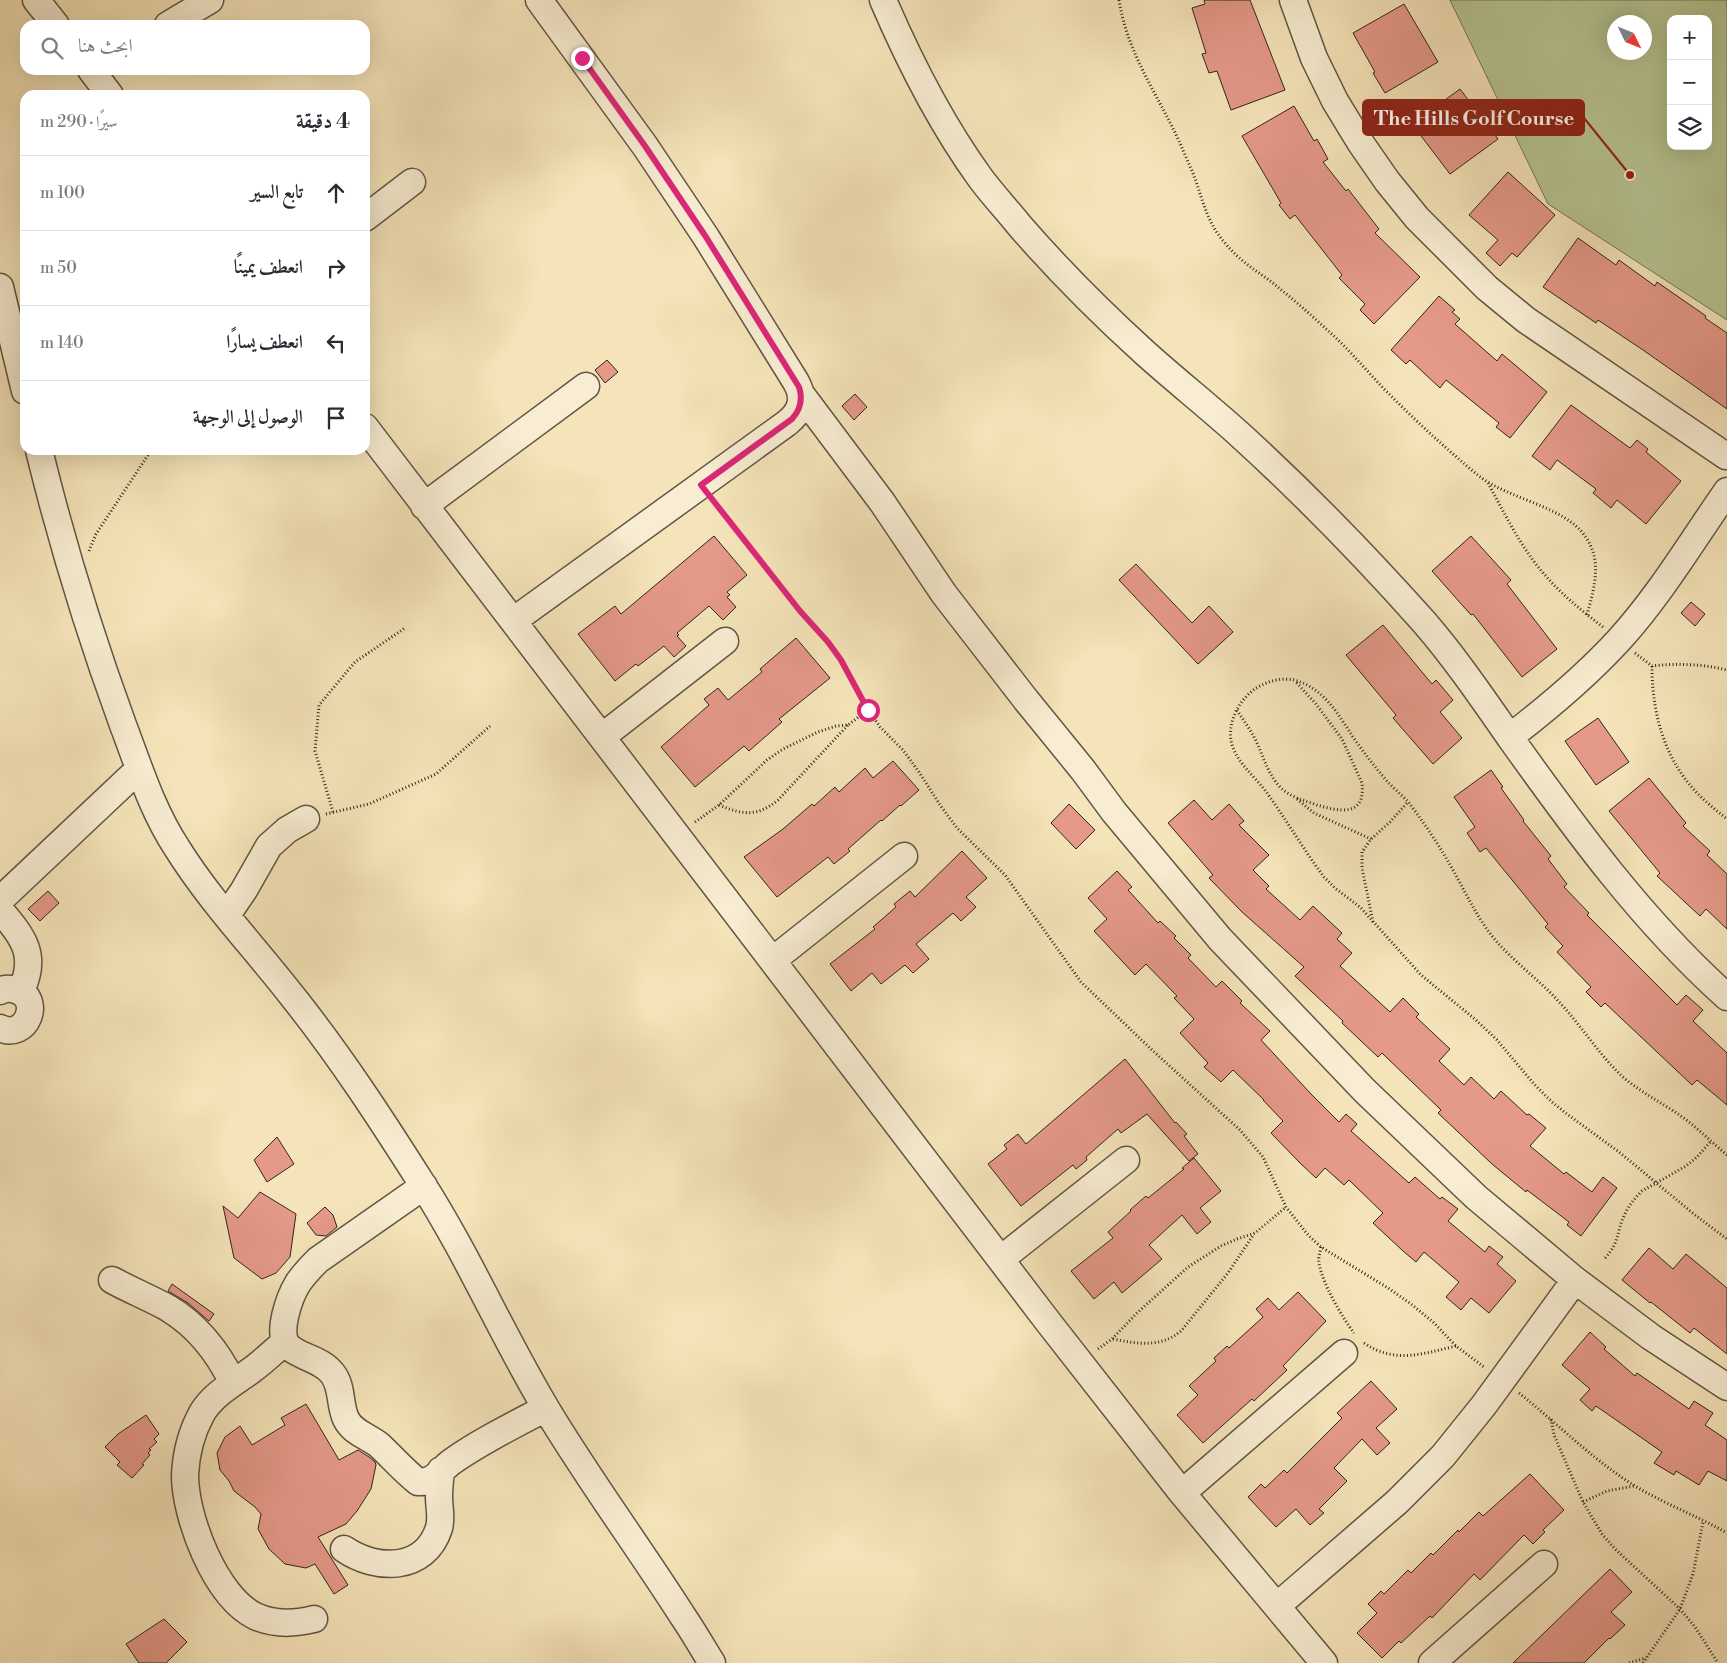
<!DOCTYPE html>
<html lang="ar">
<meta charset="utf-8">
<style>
:root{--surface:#fff;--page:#f2f2f3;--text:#2b2b33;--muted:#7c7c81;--line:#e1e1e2}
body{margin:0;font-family:"Libre Bodoni",Amiri,serif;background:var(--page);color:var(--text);direction:rtl}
.controls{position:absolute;right:15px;top:15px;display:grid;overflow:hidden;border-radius:10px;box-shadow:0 5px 20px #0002}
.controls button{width:45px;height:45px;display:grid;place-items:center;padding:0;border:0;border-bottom:1px solid var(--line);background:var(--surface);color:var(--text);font:25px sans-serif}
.compass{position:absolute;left:1607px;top:15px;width:45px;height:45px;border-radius:50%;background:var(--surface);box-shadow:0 5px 20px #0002;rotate:133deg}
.stop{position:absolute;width:15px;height:15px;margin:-11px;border:4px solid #db2777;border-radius:50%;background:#fff}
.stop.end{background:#db2777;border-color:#fff;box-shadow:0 1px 5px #0008}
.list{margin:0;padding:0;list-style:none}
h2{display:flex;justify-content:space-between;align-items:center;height:65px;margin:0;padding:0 20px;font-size:21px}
h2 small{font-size:16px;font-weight:400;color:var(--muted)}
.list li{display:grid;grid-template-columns:32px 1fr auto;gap:15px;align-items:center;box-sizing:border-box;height:75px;padding:0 20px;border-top:1px solid var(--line)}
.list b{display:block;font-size:19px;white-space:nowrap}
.list em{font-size:16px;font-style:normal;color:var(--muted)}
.icon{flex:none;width:28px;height:28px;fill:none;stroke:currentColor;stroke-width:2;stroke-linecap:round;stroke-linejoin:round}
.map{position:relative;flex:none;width:1727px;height:1663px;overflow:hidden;direction:ltr}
.search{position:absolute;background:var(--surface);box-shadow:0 5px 20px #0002;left:20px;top:20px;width:350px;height:55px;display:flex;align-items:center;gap:12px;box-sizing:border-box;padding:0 18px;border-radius:15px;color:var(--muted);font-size:19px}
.panel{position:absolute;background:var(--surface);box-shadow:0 5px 20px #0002;left:20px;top:90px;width:350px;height:365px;border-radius:15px;direction:rtl}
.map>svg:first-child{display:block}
</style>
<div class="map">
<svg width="1727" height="1663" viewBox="0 0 1727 1663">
<rect width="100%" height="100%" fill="#f5e4b9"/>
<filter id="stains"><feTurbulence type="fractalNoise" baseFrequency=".004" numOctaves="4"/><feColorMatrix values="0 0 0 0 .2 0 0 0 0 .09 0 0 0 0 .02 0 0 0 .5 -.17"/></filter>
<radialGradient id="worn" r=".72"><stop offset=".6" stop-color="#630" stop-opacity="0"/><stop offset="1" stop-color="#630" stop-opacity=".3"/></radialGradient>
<!-- green -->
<path fill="#b7c593" stroke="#747558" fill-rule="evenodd" d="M 1450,0 L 1727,0 L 1727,320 L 1548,204 ZM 1671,19 L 1708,19 L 1708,146 L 1671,146 ZM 1614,22 L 1644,22 L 1644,52 L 1614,52 Z"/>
<!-- building -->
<path fill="#e59989" stroke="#30251d" d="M 1204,0 L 1250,0 L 1285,90 L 1231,110 L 1217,71 L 1209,73 L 1202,54 L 1206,53 L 1192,8 L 1205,4 Z
M 1404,4 L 1438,62 L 1385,93 L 1373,73 L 1375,72 L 1353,33 Z
M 1460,89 L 1498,139 L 1450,174 L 1412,124 Z
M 1294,106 L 1314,141 L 1317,139 L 1328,159 L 1323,162 L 1346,191 L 1348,189 L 1379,229 L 1375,233 L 1420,277 L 1374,324 L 1360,310 L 1365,304 L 1339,278 L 1342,275 L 1295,215 L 1290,219 L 1279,205 L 1281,203 L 1242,136 Z
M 1508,172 L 1555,215 L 1517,257 L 1512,253 L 1500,266 L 1486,253 L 1498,240 L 1469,215 Z
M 1578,238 L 1616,265 L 1619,260 L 1655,286 L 1657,282 L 1706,316 L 1705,318 L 1727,333 L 1727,409 L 1643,350 L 1598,320 L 1596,323 L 1543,287 Z
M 1439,296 L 1455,310 L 1452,312 L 1460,319 L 1455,324 L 1497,361 L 1502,354 L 1547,392 L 1510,438 L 1496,427 L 1499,423 L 1446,380 L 1440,388 L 1410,360 L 1406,364 L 1391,350 Z
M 607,360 L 618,372 L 605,383 L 595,370 Z
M 855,394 L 867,407 L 854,420 L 842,406 Z
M 1571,405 L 1630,448 L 1637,440 L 1648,449 L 1646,452 L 1681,481 L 1646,524 L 1617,500 L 1611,508 L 1593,493 L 1596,489 L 1557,460 L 1550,470 L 1532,456 Z
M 714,536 L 747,575 L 727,592 L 730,595 L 727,597 L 736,607 L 723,620 L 709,606 L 677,633 L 679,635 L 677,636 L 686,646 L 674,657 L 664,646 L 638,666 L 636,664 L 615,681 L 578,634 L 615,606 L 621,614 Z
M 1471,536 L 1511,580 L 1507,584 L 1557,649 L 1522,677 L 1473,614 L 1471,615 L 1432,571 Z
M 1136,564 L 1192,623 L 1209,606 L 1233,632 L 1198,664 L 1119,580 Z
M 1691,602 L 1705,614 L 1695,626 L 1681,613 Z
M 1383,625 L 1432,684 L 1436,680 L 1453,700 L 1440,712 L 1462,738 L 1433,764 L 1393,718 L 1396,715 L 1346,655 Z
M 796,638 L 830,678 L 779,719 L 782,722 L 749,751 L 744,746 L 695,787 L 661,747 L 709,705 L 704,699 L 718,688 L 728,700 L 762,672 L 760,669 Z
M 1598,718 L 1629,762 L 1596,785 L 1565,741 Z
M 893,761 L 919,790 L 901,806 L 900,805 L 882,821 L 881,820 L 848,849 L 850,851 L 834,864 L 828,857 L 777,897 L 744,857 L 783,829 L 812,804 L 814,806 L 835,787 L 839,792 L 865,768 L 873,778 Z
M 1491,770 L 1503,787 L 1501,788 L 1524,820 L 1523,821 L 1551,856 L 1548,859 L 1567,884 L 1564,887 L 1589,913 L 1587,915 L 1677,1005 L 1686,995 L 1703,1010 L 1693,1021 L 1727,1053 L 1727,1105 L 1697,1080 L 1692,1085 L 1605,1003 L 1601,1007 L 1586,992 L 1591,987 L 1557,952 L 1563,946 L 1545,927 L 1548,924 L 1486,848 L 1480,852 L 1467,833 L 1475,827 L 1454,797 Z
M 1649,778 L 1686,823 L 1683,826 L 1710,851 L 1707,855 L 1727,874 L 1727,929 L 1706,909 L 1700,916 L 1657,876 L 1660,873 L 1609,811 Z
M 1194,800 L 1212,820 L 1229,804 L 1244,821 L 1239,825 L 1269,855 L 1253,870 L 1269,886 L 1266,889 L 1300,920 L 1313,906 L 1342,933 L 1337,939 L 1352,953 L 1340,966 L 1390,1012 L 1403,998 L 1419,1014 L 1416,1017 L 1450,1049 L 1439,1061 L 1464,1085 L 1471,1077 L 1494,1099 L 1501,1091 L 1527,1115 L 1529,1114 L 1546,1128 L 1530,1146 L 1564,1174 L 1566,1172 L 1592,1192 L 1603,1177 L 1617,1188 L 1581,1236 L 1567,1225 L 1569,1222 L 1527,1190 L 1526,1192 L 1492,1164 L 1438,1113 L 1441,1110 L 1382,1053 L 1378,1057 L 1342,1023 L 1343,1021 L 1295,976 L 1304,967 L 1242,912 L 1209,878 L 1213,875 L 1168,823 Z
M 1069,804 L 1095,830 L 1076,849 L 1051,823 Z
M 962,851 L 987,878 L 966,897 L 976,907 L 961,921 L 953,913 L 916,944 L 929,959 L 913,973 L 905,965 L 881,984 L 872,973 L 851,991 L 830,964 L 875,929 L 873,927 L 896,907 L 894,904 L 910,891 L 915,897 Z
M 1117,871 L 1132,887 L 1128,890 L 1158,923 L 1160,921 L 1176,936 L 1174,938 L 1191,955 L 1188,958 L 1216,987 L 1222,981 L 1242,1001 L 1240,1003 L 1270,1031 L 1261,1040 L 1312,1095 L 1339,1122 L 1346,1114 L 1357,1124 L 1351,1131 L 1409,1183 L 1415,1177 L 1440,1199 L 1442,1197 L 1458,1209 L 1448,1221 L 1485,1252 L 1489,1246 L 1503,1257 L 1497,1264 L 1516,1281 L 1489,1313 L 1471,1298 L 1461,1310 L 1446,1297 L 1459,1282 L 1424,1252 L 1416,1262 L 1403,1251 L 1373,1223 L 1383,1213 L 1349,1180 L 1344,1185 L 1325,1168 L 1316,1178 L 1300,1163 L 1271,1133 L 1283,1121 L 1263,1100 L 1264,1100 L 1233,1070 L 1221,1082 L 1204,1067 L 1208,1063 L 1180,1033 L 1194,1019 L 1174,998 L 1177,996 L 1146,964 L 1135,975 L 1094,931 L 1107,919 L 1088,898 Z
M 48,891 L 59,903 L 40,921 L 28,909 Z
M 1125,1059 L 1175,1123 L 1176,1122 L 1187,1134 L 1184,1136 L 1198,1154 L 1189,1161 L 1147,1114 L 1121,1133 L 1118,1129 L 1086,1157 L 1087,1160 L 1076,1169 L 1073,1165 L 1021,1206 L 988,1164 L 1007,1149 L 1004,1145 L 1018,1134 L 1026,1144 Z
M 277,1137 L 294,1164 L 267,1182 L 254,1160 Z
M 1194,1158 L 1221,1191 L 1200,1208 L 1211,1222 L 1197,1234 L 1182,1215 L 1149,1245 L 1162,1259 L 1122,1293 L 1114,1282 L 1094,1299 L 1071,1271 L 1113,1238 L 1108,1232 L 1131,1211 L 1130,1210 L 1146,1196 L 1148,1198 L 1184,1169 L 1182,1168 Z
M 260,1192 L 296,1214 L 290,1257 L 276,1273 L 262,1279 L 234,1258 L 223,1206 L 238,1218 Z
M 325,1207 L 333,1215 L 337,1227 L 326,1236 L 316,1235 L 307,1223 Z
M 1649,1248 L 1673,1269 L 1686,1254 L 1727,1288 L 1727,1354 L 1694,1328 L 1690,1333 L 1651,1302 L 1650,1303 L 1622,1280 Z
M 172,1284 L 214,1314 L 209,1321 L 188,1303 L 168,1291 Z
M 1298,1292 L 1326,1321 L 1283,1366 L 1287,1370 L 1254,1401 L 1252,1399 L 1203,1443 L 1177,1415 L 1198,1395 L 1189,1386 L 1216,1361 L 1214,1358 L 1227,1346 L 1229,1348 L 1263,1317 L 1256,1309 L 1268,1298 L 1279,1310 Z
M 1590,1332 L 1606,1347 L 1604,1349 L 1635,1376 L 1637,1373 L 1689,1409 L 1694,1401 L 1713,1413 L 1705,1425 L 1727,1440 L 1727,1481 L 1708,1471 L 1699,1485 L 1676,1471 L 1674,1475 L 1654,1463 L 1662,1452 L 1596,1406 L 1592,1411 L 1580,1400 L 1590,1389 L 1562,1365 Z
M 1371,1381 L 1397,1409 L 1376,1428 L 1390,1443 L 1377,1455 L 1362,1439 L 1334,1468 L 1347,1481 L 1319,1509 L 1324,1513 L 1310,1525 L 1296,1509 L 1276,1527 L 1248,1497 L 1261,1484 L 1265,1488 L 1284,1470 L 1287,1473 L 1342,1418 L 1337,1413 Z
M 306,1404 L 339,1460 L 358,1450 L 369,1457 L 375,1462 L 376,1465 L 371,1489 L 357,1511 L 346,1524 L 318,1537 L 348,1585 L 334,1594 L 315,1564 L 306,1568 L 285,1564 L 269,1549 L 258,1529 L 261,1514 L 255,1507 L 234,1491 L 229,1481 L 220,1470 L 217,1453 L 225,1437 L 240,1426 L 252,1445 L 285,1425 L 281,1418 Z
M 146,1415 L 159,1434 L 154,1439 L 157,1442 L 149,1449 L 151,1450 L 148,1453 L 150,1455 L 142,1464 L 144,1465 L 132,1478 L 117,1465 L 120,1462 L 105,1447 L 118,1434 Z
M 1530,1474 L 1564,1510 L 1543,1530 L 1545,1532 L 1533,1544 L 1524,1535 L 1480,1580 L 1474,1574 L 1432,1618 L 1430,1616 L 1401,1643 L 1399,1641 L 1382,1658 L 1357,1633 L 1377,1613 L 1368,1604 L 1381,1591 L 1384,1594 L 1408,1570 L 1411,1573 L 1431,1553 L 1433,1555 L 1458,1530 L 1459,1532 L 1479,1512 L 1483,1516 Z
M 1610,1569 L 1632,1592 L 1611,1612 L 1625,1625 L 1610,1639 L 1609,1638 L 1584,1663 L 1513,1663 Z
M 164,1619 L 187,1642 L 166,1663 L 139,1663 L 126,1644 Z"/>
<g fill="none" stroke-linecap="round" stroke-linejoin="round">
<defs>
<path id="minor" d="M 36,0 L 56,25
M 883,0 C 910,63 941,124 981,179 C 993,195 1007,210 1019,225 C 1058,270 1100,312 1144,352 C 1175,380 1208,406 1239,434 C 1304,493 1366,557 1424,622 C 1456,659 1483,699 1511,739 C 1576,830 1643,922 1727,997
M 1293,0 L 1314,58 L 1335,101 L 1360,142 L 1387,181 L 1417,218 L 1487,288 L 1526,320 L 1726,456
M 168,25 L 210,0
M 91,70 L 110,95
M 365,218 L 412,182
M 0,287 L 25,391
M 801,394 L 882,502 L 944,594 L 1026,700 L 1083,770 L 1114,812 L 1220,939 L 1365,1091 L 1476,1197 L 1575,1280 L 1651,1337 L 1727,1387
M 365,427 L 1049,1323 L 1182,1493 L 1324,1663
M 39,450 C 62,544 90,635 123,725 C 139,767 152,810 177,848 C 210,901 255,948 293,997 C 340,1056 381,1119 421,1182 C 468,1255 502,1335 547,1410 C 589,1480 638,1546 682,1615 C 693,1631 702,1647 712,1663
M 424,506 L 586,386
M 513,621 L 787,423 C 802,411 805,398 796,382 L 706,237 L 645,146 L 539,0
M 603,736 L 725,641
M 1510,737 C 1549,707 1586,676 1619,640 C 1660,595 1692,541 1727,491
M 0,900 L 139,769
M 0,910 C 23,937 38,955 21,991
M 227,915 L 244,890 L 269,846 L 287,830 L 306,819
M 773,960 L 904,856
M 0,991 C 5,988 10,988 16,990 C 43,998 27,1041 0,1028
M 424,1186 L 318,1260 C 311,1267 304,1274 298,1283 C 290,1296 275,1335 289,1347 C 302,1358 321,1359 332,1373 C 343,1386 339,1404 346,1419 C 353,1433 368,1436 379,1445 C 392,1457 404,1471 418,1482 C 433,1483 439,1472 450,1463 C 479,1442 514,1425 546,1408
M 1001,1259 L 1126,1160
M 112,1280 C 130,1290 150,1298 168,1308 C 198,1326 218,1352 233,1383
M 285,1342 C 274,1351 264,1361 253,1369 C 235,1383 214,1393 202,1413 C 192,1431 186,1454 185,1475 C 185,1517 215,1596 255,1616 C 274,1625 294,1624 314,1619
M 1182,1493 L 1344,1353
M 344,1549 C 376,1571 425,1572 439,1528 C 442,1517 439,1508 439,1497 C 439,1488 440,1479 441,1470
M 1277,1606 L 1397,1502 L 1443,1456 L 1484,1405 L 1575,1280
M 1432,1663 L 1544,1564"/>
</defs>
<!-- minor casing -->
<use href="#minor" stroke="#615544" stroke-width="29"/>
<!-- path -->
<path stroke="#30251d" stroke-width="3" stroke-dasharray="1 2.5" stroke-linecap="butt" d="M 1119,0 C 1127,53 1158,95 1180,143 C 1185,155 1191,168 1196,181 C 1203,203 1209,225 1225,243 C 1237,258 1253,269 1269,280 C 1288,295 1307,311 1325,328 C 1347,347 1365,369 1385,390 C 1415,420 1446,449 1479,476 C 1508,499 1564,506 1585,536 C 1603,561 1594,588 1587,615
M 1488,483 C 1505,514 1521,548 1545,575 C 1562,595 1582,611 1603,627
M 714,502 L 800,611 L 828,642 L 841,660 L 852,679 L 861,699 L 880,727 L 903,750 L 919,772 L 940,805 L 957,828 L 1005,875 L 1081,982 L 1152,1050 L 1240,1130 L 1263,1157 L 1286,1207 L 1308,1235 L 1321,1247 L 1388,1288 L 1411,1304 L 1433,1322 L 1456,1346 L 1484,1367
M 89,551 L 96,534 L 148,455 L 154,450
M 1635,653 L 1652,666 C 1678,663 1702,664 1727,670
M 1652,666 C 1652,713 1664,759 1698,794 C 1707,803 1717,811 1727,819
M 1237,710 C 1243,720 1250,729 1255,739 C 1263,755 1267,773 1280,787 C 1290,797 1303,800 1317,805 C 1338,811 1366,818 1362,783 L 1342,739 L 1316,704 L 1295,681
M 1297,799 L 1314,813 L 1371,839
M 719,805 C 743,815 757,817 778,800 L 848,725
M 333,812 L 315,751 L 319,705 L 355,662 L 405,628
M 326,814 L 369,804 L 436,774 L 490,726
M 695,822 L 719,805 L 767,760 L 783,749 L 818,732 L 836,726 L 848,725 L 868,710
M 1373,922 L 1362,868 L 1362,852 L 1371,839 L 1390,822 L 1408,802
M 1727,1155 C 1711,1142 1695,1125 1678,1114 C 1660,1102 1641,1092 1624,1078 C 1600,1056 1583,1028 1561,1004 C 1540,980 1512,961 1492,936 C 1472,910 1460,880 1443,853 C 1433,836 1421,819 1409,803 C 1402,795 1393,788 1386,780 C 1375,767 1365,754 1355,740 C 1339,716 1325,688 1294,680 C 1280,677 1263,682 1251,692 C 1238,703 1228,722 1231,741 C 1236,763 1255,776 1267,793 C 1287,821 1304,850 1324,877 L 1335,888 L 1361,908 L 1421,975 L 1476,1020 L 1497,1040 L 1534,1084 L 1552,1102 L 1567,1114 L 1619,1152 L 1695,1215 L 1727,1239
M 1321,1247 C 1320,1253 1318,1257 1319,1263 C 1322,1283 1342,1317 1354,1333
M 1605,1258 C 1620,1242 1616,1232 1625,1214 C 1629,1205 1635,1198 1642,1191 L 1686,1166 L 1697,1157 L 1711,1141
M 1113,1339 C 1138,1344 1160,1348 1181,1331 L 1228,1273 L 1254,1234
M 1364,1343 C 1395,1364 1422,1354 1456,1346
M 1098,1349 L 1112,1339 L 1137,1313 L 1188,1267 L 1221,1246 L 1237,1239 L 1255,1233 L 1286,1207
M 1519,1393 C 1558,1424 1593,1460 1635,1486 C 1665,1504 1697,1516 1727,1533
M 1551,1419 L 1554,1435 L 1583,1502 L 1602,1534 L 1615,1549 L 1680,1609 L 1695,1627 L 1718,1663
M 1583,1502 L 1607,1491 L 1634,1486
M 1629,1663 L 1646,1658
M 1643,1663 L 1680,1609 L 1693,1574 L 1703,1522"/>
<!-- minor -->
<use href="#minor" stroke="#f8edd2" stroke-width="26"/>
</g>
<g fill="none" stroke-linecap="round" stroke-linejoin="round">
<!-- route -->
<path stroke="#db2777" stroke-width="6" d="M 582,58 L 645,146 L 706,237 L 799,387 C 803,399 801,409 792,419 L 701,485 L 800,611 L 828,642 L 841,660 L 868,710"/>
</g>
<!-- callouts -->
<path fill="none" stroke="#8f2418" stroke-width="2" d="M1630 175L1584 118"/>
<circle fill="#8f2418" stroke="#f8edd2" stroke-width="2" cx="1630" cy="175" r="5"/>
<rect fill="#8f2418" stroke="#8f2418" stroke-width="2" x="1363" y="100" width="221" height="35" rx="5"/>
<g font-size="20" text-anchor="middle" font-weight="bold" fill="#fff">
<text x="1474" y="125">The Hills Golf Course</text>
</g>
<rect width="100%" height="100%" filter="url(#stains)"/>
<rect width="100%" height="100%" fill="url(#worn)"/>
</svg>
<div class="controls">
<button>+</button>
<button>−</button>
<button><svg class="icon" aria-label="layers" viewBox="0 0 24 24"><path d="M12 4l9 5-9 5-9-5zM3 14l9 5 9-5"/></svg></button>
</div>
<svg class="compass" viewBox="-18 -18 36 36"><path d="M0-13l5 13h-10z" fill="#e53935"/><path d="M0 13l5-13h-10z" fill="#7c7c81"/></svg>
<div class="stop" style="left:868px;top:710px"></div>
<div class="stop end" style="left:582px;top:58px"></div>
<div class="search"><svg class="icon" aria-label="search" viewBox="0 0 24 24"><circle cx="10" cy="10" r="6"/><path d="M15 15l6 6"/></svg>ابحث هنا</div>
<section class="panel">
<h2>4 دقيقة<small>سيرًا · 290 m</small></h2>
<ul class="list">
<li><svg class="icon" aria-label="ahead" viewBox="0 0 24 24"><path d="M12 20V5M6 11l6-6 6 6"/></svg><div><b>تابع السير</b></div><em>100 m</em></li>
<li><svg class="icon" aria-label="right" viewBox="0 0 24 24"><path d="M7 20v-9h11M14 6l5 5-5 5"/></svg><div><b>انعطف يمينًا</b></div><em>50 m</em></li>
<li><svg class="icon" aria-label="left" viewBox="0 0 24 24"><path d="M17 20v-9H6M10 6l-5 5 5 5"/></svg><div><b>انعطف يسارًا</b></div><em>140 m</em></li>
<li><svg class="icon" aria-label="arrive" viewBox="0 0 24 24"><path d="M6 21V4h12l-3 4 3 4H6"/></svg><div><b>الوصول إلى الوجهة</b></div></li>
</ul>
</section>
</div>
